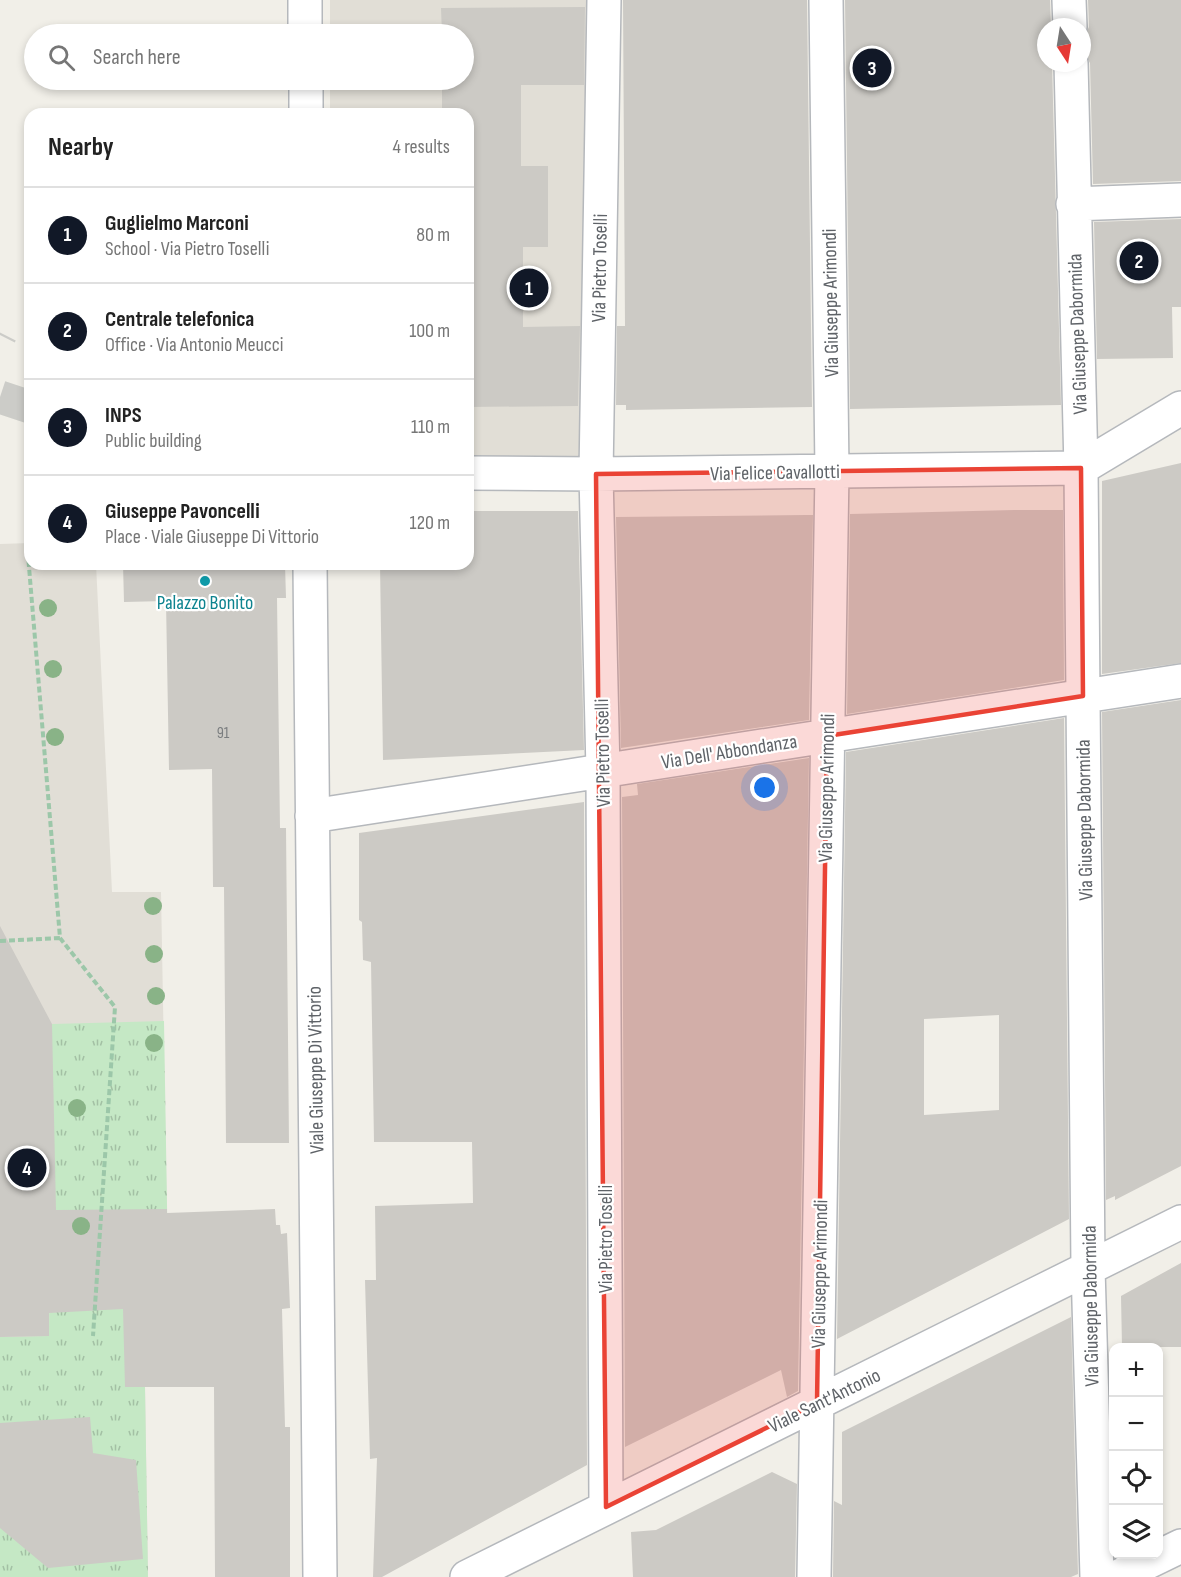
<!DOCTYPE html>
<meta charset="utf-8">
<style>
:root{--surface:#fff;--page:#f6f6f6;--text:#222;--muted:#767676;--line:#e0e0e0;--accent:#111827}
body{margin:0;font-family:"Sofia Sans Condensed",sans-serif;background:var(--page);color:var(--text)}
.controls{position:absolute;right:18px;bottom:18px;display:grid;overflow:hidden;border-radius:12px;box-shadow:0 3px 9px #0003}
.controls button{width:54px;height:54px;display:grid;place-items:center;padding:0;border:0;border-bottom:2px solid var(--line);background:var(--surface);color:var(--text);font:30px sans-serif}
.compass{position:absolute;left:1037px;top:18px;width:54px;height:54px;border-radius:50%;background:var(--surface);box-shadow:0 3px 9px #0003;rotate:168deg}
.you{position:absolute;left:765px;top:788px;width:21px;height:21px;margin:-15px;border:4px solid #fff;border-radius:50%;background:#1a73e8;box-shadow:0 0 0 9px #1a73e833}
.badge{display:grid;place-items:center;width:39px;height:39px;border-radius:50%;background:var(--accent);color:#fff;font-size:20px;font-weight:700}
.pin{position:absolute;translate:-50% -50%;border:3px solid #fff;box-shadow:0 2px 6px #0006}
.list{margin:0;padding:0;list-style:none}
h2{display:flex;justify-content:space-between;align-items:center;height:78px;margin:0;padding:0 24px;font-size:26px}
h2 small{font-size:20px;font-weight:400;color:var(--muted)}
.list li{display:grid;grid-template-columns:39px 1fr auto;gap:18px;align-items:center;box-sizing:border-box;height:96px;padding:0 24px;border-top:2px solid var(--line)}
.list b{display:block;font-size:22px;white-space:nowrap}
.list p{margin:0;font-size:20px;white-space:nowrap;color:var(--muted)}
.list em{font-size:20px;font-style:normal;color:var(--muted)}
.icon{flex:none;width:33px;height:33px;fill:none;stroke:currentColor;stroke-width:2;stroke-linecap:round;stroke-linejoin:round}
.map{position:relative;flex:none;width:1181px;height:1577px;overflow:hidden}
.search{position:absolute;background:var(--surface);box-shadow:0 3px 9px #0003;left:24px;top:24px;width:450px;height:66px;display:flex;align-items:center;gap:15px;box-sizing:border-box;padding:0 21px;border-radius:33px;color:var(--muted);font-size:22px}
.panel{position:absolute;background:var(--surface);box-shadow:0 3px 9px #0003;left:24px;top:108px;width:450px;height:462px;border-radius:18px}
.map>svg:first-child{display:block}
</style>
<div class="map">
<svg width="1181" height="1577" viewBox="0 0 1181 1577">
<defs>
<pattern id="grass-tufts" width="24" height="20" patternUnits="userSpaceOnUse" patternTransform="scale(1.5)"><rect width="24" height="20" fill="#c5e8c5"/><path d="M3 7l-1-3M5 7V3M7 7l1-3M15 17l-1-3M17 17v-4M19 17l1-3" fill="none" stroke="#a3c0a4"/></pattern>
</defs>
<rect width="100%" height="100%" fill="#f1efe8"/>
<!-- education -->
<path fill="#e1ded6" d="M 330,0 L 595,0 L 587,462 L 468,461 L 468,114 L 330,114 L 330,80 L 464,80 L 464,34 L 330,34 Z
M 30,543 L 30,564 L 96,564 L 112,892 L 161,892 L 170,1387 L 145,1387 L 148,1577 L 0,1577 L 0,544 Z"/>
<!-- grass -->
<path fill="url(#grass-tufts)" d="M 164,1021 L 170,1387 L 145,1387 L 148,1577 L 0,1577 L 0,1337 L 49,1336 L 52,1024 Z"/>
<!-- building -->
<path fill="#cccac5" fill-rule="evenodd" d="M 623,0 L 807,0 L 812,407 L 626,410 L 626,405 L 616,405 L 617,326 L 625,326 Z
M 845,0 L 1050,0 L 1051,27 L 1046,27 L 1046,63 L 1052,63 L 1061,405 L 850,409 Z
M 1088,0 L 1181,0 L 1181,181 L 1093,184 L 1090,63 L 1082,48 L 1082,41 L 1089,27 Z
M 585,7 L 584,85 L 521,85 L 521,166 L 548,166 L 548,247 L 523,247 L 523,327 L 580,326 L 578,406 L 468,407 L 468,114 L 442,114 L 442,80 L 464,80 L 464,34 L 442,34 L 441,8 Z
M 1181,219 L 1181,307 L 1172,307 L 1173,358 L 1097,359 L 1094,222 Z
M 1181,463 L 1181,663 L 1102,674 L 1102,481 Z
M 1014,510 L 1063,510 L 1064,680 L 847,714 L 850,514 Z
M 468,511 L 578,511 L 584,750 L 383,760 L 380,564 L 468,564 Z
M 806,515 L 813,515 L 809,720 L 621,748 L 616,517 Z
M 123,564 L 285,564 L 286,598 L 277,598 L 280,828 L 286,828 L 289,1143 L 226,1143 L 224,887 L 213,887 L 212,769 L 169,770 L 166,601 L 124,602 Z
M 1181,700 L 1181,1166 L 1115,1200 L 1115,1196 L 1106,1200 L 1102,712 Z
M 1064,718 L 1069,1219 L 837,1339 L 846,752 ZM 999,1015 L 999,1110 L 924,1115 L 924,1019 Z
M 809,758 L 798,1391 L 787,1397 L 781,1370 L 625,1447 L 622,797 L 638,795 L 637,784 Z
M 584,802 L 587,1465 L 382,1577 L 373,1577 L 377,1458 L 370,1459 L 365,1280 L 376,1280 L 375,1206 L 473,1203 L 472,1142 L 374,1142 L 371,962 L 363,960 L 362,922 L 359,920 L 359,833 Z
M 0,926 L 52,1024 L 56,1210 L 167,1209 L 167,1213 L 275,1209 L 276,1225 L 280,1225 L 281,1234 L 287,1233 L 290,1308 L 282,1309 L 285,1427 L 290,1427 L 290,1577 L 215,1577 L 214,1387 L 125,1387 L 123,1309 L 49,1313 L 49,1336 L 0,1337 Z
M 1181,1263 L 1181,1347 L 1122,1347 L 1121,1296 Z
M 1071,1317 L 1078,1574 L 1071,1577 L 833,1577 L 834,1501 L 842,1505 L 842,1432 Z
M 90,1417 L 93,1453 L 136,1460 L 143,1559 L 48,1568 L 0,1528 L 0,1423 Z
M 772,1472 L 797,1484 L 795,1577 L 633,1577 L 631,1532 L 656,1530 Z"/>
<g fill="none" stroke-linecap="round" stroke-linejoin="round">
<!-- minor-tunnel -->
<path stroke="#ccccc8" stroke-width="33" stroke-dasharray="33 16" stroke-linecap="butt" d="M 0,335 L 1,333
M 0,397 L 30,407"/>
<defs>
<path id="minor" d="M 305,0 L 305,34
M 604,0 L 596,474 L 603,771 L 606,1507
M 1069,0 L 1070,27
M 1071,63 L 1081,468 L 1088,1268 L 1097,1577
M 306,80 L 306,114
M 1073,204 L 1181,200
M 468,473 L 596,474 L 1081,468 L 1181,408
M 310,564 L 320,1577
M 312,816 L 1181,681
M 467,1577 L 1181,1222
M 814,1577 L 832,471 L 826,0
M 1117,1577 L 1181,1546"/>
</defs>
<!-- minor casing -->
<use href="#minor" stroke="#b5b8bc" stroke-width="36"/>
<!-- path -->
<path stroke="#9cc7a9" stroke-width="4" stroke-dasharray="6 3" stroke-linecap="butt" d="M 27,543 L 60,938 L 115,1007 L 93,1336
M 0,941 L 60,938"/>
<!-- minor -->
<use href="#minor" stroke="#fff" stroke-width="33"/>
</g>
<!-- trees -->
<g fill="#89b387">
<circle cx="48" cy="608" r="9"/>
<circle cx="53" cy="669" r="9"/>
<circle cx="55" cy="737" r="9"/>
<circle cx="153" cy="906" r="9"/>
<circle cx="154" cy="954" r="9"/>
<circle cx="156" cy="996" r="9"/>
<circle cx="154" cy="1043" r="9"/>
<circle cx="77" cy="1108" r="9"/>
<circle cx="81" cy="1226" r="9"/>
</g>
<!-- marked area -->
<path fill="#ea4335" fill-opacity="0.2" stroke="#ea4335" stroke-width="4.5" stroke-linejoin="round" d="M 1081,468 L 1083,696 L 827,736 L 817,1403 L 606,1507 L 596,474 Z"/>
<!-- markers -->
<circle fill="#0f9aa8" stroke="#fff" stroke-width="2" cx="205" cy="581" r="6"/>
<g text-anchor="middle" stroke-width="4.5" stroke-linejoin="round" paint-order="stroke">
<!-- number labels -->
<g font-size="16" fill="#7a7d7f">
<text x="223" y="738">91</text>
</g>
<!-- street labels -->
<g font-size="20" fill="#5f6368" stroke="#fff">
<text transform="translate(599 268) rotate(-89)" y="7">Via Pietro Toselli</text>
<text transform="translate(830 303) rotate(-91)" y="7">Via Giuseppe Arimondi</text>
<text transform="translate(1077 334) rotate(-92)" y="7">Via Giuseppe Dabormida</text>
<text transform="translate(775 472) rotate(-1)" y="7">Via Felice Cavallotti</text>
<text transform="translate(729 751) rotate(-9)" y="7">Via Dell' Abbondanza</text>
<text transform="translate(602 753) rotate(-91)" y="7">Via Pietro Toselli</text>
<text transform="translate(826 788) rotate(-89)" y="7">Via Giuseppe Arimondi</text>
<text transform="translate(1084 820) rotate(-91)" y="7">Via Giuseppe Dabormida</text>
<text transform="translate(315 1070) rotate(-91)" y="7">Viale Giuseppe Di Vittorio</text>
<text transform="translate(605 1239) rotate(-90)" y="7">Via Pietro Toselli</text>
<text transform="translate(819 1274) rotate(-89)" y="7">Via Giuseppe Arimondi</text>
<text transform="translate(1090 1306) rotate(-91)" y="7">Via Giuseppe Dabormida</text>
<text transform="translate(824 1400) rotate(-26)" y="7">Viale Sant'Antonio</text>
</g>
<!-- culture labels -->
<g font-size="20" fill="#0d838f" stroke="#fff">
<text x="205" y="609">Palazzo Bonito</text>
</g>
</g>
</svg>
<div class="controls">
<button>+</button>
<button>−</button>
<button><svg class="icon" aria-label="locate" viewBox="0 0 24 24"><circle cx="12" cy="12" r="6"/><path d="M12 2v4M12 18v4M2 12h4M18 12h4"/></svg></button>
<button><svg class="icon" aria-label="layers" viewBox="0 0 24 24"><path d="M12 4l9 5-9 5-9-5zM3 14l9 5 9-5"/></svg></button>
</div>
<svg class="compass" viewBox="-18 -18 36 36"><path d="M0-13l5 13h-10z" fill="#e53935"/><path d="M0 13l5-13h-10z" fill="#767676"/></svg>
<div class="you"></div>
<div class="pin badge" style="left:529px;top:288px">1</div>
<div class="pin badge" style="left:1139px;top:261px">2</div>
<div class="pin badge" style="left:872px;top:68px">3</div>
<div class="pin badge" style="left:27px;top:1168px">4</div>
<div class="search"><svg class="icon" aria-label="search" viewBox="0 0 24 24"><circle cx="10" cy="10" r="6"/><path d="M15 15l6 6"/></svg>Search here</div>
<section class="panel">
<h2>Nearby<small>4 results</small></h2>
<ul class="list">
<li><span class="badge">1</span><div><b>Guglielmo Marconi</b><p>School · Via Pietro Toselli</p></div><em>80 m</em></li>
<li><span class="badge">2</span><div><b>Centrale telefonica</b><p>Office · Via Antonio Meucci</p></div><em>100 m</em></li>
<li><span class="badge">3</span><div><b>INPS</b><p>Public building</p></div><em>110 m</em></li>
<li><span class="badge">4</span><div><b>Giuseppe Pavoncelli</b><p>Place · Viale Giuseppe Di Vittorio</p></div><em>120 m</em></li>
</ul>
</section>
</div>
